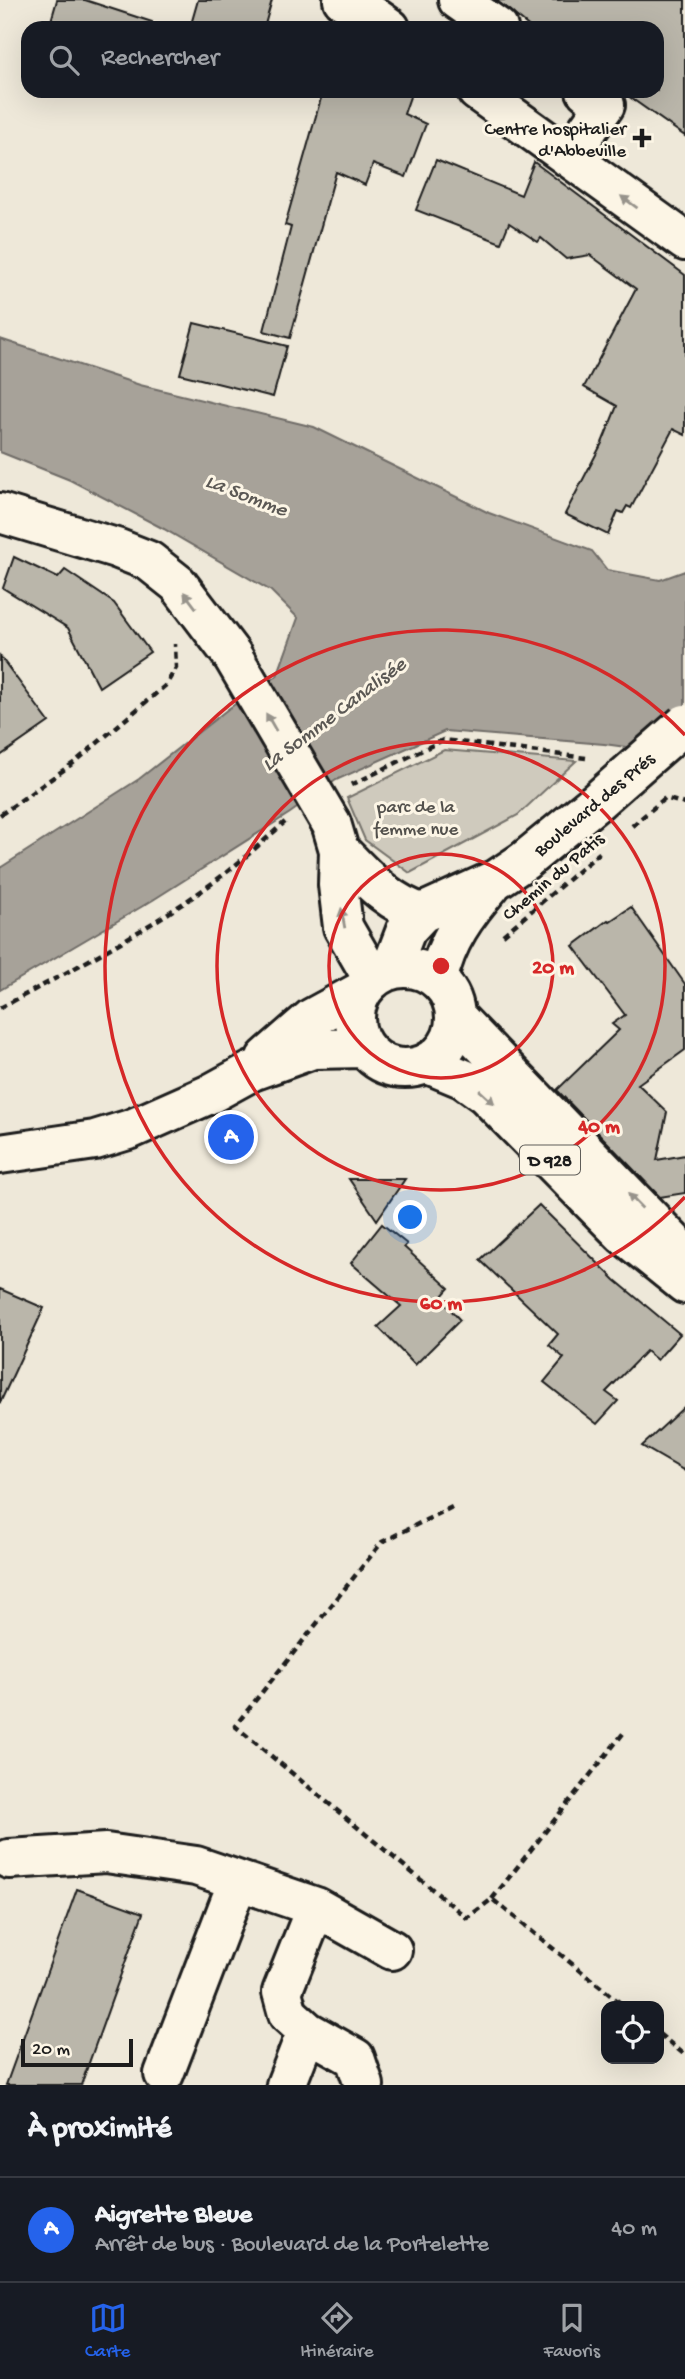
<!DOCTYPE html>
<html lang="fr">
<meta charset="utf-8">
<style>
:root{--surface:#171b24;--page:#20242c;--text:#f1f3f6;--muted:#9ea1a6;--line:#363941;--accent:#2563eb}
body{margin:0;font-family:"Gochi Hand",sans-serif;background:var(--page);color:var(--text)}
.controls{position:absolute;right:21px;bottom:21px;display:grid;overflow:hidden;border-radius:14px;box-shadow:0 7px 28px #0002}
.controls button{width:63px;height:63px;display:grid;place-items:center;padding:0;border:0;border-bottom:2px solid var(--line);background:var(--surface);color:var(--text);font:35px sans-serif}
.scale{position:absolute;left:21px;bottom:18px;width:112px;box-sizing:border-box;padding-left:7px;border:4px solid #1c1c1c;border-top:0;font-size:19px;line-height:24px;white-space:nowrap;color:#1c1c1c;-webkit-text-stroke:5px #fcf5e5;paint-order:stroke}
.you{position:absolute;left:411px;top:1218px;width:24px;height:24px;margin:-18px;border:5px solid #fff;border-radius:50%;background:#1a73e8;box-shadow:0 0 0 10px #1a73e833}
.badge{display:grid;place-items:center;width:46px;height:46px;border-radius:50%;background:var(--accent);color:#fff;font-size:23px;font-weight:700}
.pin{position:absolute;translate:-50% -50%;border:4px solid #fff;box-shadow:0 2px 7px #0006}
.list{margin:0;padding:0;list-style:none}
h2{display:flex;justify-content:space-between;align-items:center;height:91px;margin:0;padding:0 28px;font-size:30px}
h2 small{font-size:23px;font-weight:400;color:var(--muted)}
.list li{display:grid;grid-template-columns:46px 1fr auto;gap:21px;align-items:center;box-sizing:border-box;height:105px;padding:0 28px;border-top:2px solid var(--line)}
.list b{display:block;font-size:26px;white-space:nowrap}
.list p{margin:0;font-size:23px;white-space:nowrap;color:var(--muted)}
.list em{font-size:23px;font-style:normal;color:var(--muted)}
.icon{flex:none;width:38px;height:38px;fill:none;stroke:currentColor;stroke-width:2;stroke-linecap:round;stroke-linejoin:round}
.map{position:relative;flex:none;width:685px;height:2085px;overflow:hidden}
.search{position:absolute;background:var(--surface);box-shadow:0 7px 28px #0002;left:21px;right:21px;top:21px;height:77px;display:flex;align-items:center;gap:18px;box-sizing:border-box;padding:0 24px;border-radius:21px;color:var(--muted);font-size:26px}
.sheet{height:196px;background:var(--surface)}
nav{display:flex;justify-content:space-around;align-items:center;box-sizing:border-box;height:98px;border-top:2px solid var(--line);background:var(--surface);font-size:19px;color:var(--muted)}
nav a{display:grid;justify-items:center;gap:4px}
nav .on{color:var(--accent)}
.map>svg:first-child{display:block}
</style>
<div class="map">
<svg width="685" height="2085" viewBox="0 0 685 2085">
<rect width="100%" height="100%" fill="#eee8d9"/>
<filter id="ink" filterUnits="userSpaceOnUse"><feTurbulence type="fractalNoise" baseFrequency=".0143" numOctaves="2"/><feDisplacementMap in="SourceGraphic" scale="14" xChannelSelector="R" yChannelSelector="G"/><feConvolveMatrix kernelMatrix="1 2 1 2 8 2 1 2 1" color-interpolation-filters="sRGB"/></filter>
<g filter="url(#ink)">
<!-- green -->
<path fill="#cfcabd" stroke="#76736c" stroke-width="2" d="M 444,750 L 576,761 L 518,815 L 410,873 L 365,840 L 347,798 Z"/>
<!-- water -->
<path fill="#a7a299" stroke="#6f6c67" stroke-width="2" d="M 0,339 L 140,385 L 314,427 L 489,513 L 592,551 L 607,570 L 660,580 L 685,571 L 685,755 L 604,744 L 445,731 L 336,780 L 290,813 L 153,900 L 0,990 L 0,868 L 139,779 L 228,709 L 277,676 L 298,618 L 271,591 L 164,529 L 70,480 L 0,452 Z"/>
<!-- building -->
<path fill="#bab6aa" stroke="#1c1c1c" stroke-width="2" d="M 57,0 L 85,0 L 152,22 L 151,28 L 49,28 Z
M 198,0 L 272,0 L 264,28 L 190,28 Z
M 496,0 L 685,0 L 685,136 L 621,91 L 657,91 L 657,28 L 531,28 Z
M 323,91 L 412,91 L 404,114 L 426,124 L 406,177 L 373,164 L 365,185 L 336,172 L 290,338 L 264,331 L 291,227 L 285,225 Z
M 436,160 L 521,195 L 534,162 L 685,275 L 685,435 L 673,429 L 631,508 L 627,506 L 623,513 L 618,511 L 608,535 L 565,514 L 602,443 L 617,406 L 584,387 L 636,289 L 590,255 L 566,259 L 541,238 L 538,242 L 509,223 L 501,243 L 416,210 Z
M 194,323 L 287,346 L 273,397 L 180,374 Z
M 14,557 L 58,578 L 65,570 L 114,603 L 150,652 L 99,687 L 68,628 L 3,588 Z
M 0,656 L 49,722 L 0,756 Z
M 631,907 L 685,984 L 685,1050 L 638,1084 L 667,1112 L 657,1160 L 685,1155 L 685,1193 L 660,1197 L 557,1090 L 619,1030 L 612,1024 L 625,1015 L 573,946 L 608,920 L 610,921 Z
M 349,1179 L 405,1179 L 377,1220 Z
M 539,1205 L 615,1280 L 680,1334 L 657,1360 L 646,1351 L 606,1392 L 618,1401 L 597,1424 L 544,1382 L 564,1358 L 549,1345 L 558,1334 L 480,1260 Z
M 382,1224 L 407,1244 L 404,1247 L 449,1288 L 440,1298 L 460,1320 L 415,1365 L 378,1327 L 401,1306 L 351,1263 Z
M 0,1289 L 44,1308 L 0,1403 Z
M 685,1406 L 685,1471 L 642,1446 Z
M 77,1889 L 143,1913 L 81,2085 L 6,2085 Z"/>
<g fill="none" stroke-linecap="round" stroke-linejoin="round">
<defs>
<path id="minor" d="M 343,0 L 373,16 L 390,28
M 458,0 L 498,28
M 477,91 L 685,241
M 568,157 L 605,105 L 586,91
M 0,513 L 116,548 L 149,561 L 178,584 L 232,655
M 331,823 L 339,850 L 338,885 L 343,927 L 373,979
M 339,850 C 364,875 387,903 422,913
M 9,1859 L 106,1853 L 196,1866 L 316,1907 L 392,1950
M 316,1907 L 282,1992 L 288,2014 L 307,2031 L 355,2058 L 364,2085
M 164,2074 L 238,1881
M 286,2085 L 307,2031"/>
<path id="major" d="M355 1018a50 50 0 1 1 100 0a50 50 0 1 1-100 0Z
M 391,969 L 406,930 L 422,913 L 497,879 L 524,861 L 595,803
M 438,979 C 446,941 466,914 491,885
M 456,1017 L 685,1254
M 266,1058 L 312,1018 L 360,992
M 428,1064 L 464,1079 L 485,1094 L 623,1234 L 685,1284
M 0,1154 L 95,1140 L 131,1129 L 210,1094 L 252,1071 L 313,1049 L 365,1048"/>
</defs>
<!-- minor casing -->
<use href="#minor" stroke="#1c1c1c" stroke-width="44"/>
<!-- major casing -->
<use href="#major" stroke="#1c1c1c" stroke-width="44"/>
<!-- path -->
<path stroke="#1c1c1c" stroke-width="4.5" stroke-dasharray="7 5" stroke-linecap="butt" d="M 351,785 L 443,740 L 586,758
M 0,815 L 75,762 L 166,685 L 176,668 L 175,644
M 632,826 L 665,798 L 685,804
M 503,935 L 603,850
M 0,1008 C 66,973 133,938 194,896 C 227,874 256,848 285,822
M 452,1507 L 382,1542 L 235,1726 L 467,1918 L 492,1899 L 624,2006
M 492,1899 L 625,1731
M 659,2034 L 685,2055"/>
<!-- minor -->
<use href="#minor" stroke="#fcf5e5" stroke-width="38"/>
<!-- major -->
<use href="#major" stroke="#fcf5e5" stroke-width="38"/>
<defs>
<path id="minor-bridge" d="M 232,655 L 331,823"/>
<path id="major-bridge" d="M 595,803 L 685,724"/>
</defs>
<!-- minor-bridge casing -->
<use href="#minor-bridge" stroke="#1c1c1c" stroke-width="44" stroke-linecap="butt"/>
<!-- major-bridge casing -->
<use href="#major-bridge" stroke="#1c1c1c" stroke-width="44" stroke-linecap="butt"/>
<!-- minor-bridge -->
<use href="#minor-bridge" stroke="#fcf5e5" stroke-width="38"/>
<!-- major-bridge -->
<use href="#major-bridge" stroke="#fcf5e5" stroke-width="38"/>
</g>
<!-- one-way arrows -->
<defs><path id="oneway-solid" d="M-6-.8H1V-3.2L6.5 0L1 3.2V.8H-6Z" transform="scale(1.75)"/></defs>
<g fill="#97938b">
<use href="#oneway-solid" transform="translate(629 202) rotate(-144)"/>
<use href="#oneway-solid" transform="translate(190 600) rotate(-127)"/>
<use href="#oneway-solid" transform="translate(271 722) rotate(-120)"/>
<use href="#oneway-solid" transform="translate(343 918) rotate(-100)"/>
<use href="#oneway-solid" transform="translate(487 1097) rotate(42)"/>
<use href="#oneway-solid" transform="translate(635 1201) rotate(-134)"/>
</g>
</g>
<!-- distance rings -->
<g fill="none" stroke="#d62828" stroke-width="3.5">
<circle cx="441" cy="966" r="112"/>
<circle cx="441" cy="966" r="224"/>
<path d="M685 1197A336 336 0 1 1 685 735"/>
</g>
<!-- markers -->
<path fill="#1c1c1c" stroke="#fcf5e5" stroke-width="2.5" d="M638.5 127.5h7v7h7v7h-7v7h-7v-7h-7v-7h7z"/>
<g text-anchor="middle" stroke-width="6" stroke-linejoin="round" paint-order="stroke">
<!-- shield labels -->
<rect fill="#fcf5e5" stroke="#5f5d58" stroke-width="2" x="520" y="1145.5" width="60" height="29" rx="5"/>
<g font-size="18" font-weight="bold" fill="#1c1c1c">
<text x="550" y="1166">D 928</text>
</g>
<!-- poi labels -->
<g font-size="19" fill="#1c1c1c" stroke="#fcf5e5" text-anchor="end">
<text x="626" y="134">Centre hospitalier<tspan x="626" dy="22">d'Abbeville</tspan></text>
</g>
<!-- street labels -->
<g font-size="19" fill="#1c1c1c" stroke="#fcf5e5">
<text transform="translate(593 803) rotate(-40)" y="7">Boulevard des Prés</text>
<text transform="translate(552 875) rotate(-40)" y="7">Chemin du Patis</text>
</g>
<!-- park labels -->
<g font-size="19" fill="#52504c" stroke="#fcf5e5">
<text x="416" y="812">parc de la<tspan x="416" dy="22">femme nue</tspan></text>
</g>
<!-- water labels -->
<g font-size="21" font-style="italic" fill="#5b5854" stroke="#fcf5e5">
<text transform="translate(247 494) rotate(21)" y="7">La Somme</text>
<text transform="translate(333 713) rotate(-37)" y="7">La Somme Canalisée</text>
</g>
</g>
<circle cx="441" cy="966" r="10" fill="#d62828" stroke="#fcf5e5" stroke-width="3.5"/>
<g font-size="21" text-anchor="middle" font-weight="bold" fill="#d62828" stroke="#fcf5e5" stroke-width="6" stroke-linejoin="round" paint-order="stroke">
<text x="553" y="973">20 m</text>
<text x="599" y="1132">40 m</text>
<text x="441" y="1309">60 m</text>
</g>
</svg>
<div class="controls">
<button><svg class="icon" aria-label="locate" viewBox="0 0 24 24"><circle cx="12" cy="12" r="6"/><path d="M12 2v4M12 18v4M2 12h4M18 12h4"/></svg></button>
</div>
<div class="scale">20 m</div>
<div class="you"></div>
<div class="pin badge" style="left:231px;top:1137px">A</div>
<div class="search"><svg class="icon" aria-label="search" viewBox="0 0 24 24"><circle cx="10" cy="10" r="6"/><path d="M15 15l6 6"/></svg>Rechercher</div>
</div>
<section class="sheet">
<h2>À proximité<small></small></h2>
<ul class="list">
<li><span class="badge">A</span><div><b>Aigrette Bleue</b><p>Arrêt de bus · Boulevard de la Portelette</p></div><em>40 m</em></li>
</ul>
</section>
<nav>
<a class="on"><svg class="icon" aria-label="map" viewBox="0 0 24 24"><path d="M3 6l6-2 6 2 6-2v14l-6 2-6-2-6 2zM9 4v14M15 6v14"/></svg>Carte</a>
<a><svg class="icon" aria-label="directions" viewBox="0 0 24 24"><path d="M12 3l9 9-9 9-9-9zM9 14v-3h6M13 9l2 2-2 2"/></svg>Itinéraire</a>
<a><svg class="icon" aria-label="saved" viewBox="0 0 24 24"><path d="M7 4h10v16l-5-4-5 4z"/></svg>Favoris</a>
</nav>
